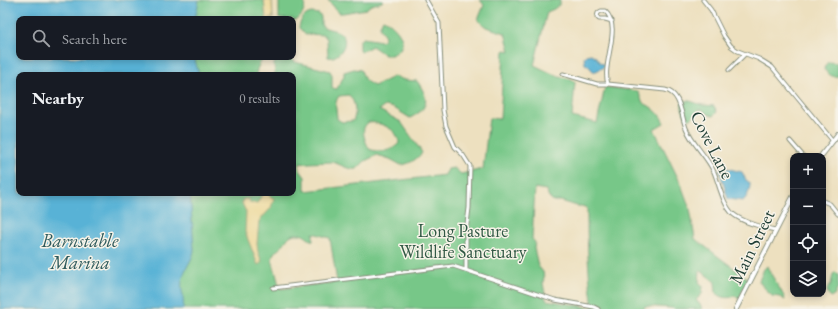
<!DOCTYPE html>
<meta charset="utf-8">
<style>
:root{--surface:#171b24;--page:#242831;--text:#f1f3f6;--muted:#9ea1a6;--line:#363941}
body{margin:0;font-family:"EB Garamond",serif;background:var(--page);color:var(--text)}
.controls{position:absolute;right:12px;bottom:12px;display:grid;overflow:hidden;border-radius:8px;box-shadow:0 2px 6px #0003}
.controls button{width:36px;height:36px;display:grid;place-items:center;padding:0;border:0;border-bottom:1px solid var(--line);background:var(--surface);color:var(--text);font:20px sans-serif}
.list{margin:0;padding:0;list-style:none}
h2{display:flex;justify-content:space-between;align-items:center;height:52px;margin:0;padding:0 16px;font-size:17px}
h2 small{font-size:13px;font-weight:400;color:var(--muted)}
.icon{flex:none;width:22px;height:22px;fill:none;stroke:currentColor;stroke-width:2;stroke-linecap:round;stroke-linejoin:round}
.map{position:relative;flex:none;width:838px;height:309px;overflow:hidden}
.search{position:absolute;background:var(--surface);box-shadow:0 2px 6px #0003;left:16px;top:16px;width:280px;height:44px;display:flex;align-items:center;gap:10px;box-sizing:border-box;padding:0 14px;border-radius:8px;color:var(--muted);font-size:15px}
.panel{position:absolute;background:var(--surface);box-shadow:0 2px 6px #0003;left:16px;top:72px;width:280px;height:124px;border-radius:8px}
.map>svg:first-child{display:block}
</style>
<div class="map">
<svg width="838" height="309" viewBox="0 0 838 309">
<rect width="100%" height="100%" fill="#f7f3e8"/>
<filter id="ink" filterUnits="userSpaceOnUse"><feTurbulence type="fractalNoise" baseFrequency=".025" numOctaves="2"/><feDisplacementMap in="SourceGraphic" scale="8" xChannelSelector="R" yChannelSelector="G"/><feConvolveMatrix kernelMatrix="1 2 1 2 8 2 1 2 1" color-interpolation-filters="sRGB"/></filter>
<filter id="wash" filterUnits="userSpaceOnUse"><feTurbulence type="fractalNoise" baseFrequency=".012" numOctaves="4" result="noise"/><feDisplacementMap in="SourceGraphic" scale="16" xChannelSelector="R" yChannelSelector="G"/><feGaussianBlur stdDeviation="0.9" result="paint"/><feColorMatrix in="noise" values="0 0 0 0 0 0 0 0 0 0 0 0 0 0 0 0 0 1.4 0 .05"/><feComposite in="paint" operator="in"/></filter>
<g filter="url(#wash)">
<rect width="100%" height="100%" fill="#ede0bf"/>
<!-- green -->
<path fill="#77c788" stroke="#4b825e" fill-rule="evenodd" d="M 199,0 L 264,0 L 266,19 L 195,19 Z
M 279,0 L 303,0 L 305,4 C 304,12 302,19 293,21 L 293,19 L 279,19 Z
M 328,0 L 383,0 L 382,2 L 371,5 L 366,9 L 343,13 L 339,13 Z
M 480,0 L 560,0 L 560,4 L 554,9 L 547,12 L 534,65 L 555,75 L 570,79 L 571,80 L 575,82 L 572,117 L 597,123 L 605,87 L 638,91 L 643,103 C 653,107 660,114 664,123 L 654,129 L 680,182 L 690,209 L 695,239 L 748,279 L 739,299 L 735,296 C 728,299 722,298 716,293 L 715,282 L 700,270 L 699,282 L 703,286 L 702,294 L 696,300 L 701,306 L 702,309 L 674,309 L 673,308 L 645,306 L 644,309 L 183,309 C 184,298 179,287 182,277 C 185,267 193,260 194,250 L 190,193 L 245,193 L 248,197 L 256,196 L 259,193 L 263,193 L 262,195 L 269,195 L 269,193 L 293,193 L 293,75 L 275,75 L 274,63 L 276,62 L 277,57 L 288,57 L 295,62 L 330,71 L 332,75 L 332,88 L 337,89 L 344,76 L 344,72 L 354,69 L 361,70 C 365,82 364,80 374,86 L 395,76 L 404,80 L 417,81 C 429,98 430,108 410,118 L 394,108 L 385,106 L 379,110 L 401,122 L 421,151 L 422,153 C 416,160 409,164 401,165 L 390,159 L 377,155 L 365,161 L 357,169 C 348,170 342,165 333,162 C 331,162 302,163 299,164 L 299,169 L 305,177 L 305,191 L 445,175 L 448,169 L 454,168 L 461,174 L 483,169 L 489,118 L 500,119 L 504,51 L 505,50 L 510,51 L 505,33 L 486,27 L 478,20 L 484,5 ZM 349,95 C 355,101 357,113 353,121 L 342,122 L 337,119 C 337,110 333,104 339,96 ZM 369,122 C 382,123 398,129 399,143 C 392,152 379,153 369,149 C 365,140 359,128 369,122 ZM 535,188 L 546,190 L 549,197 L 553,201 L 561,201 L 577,206 L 582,206 L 587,208 C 587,243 588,274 593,308 L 546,300 L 543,283 L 544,277 L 543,272 L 538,266 L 534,248 L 535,242 L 532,239 ZM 313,233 L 330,238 L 337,282 L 280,289 L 272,259 C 275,248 276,253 281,247 C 287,241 288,233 298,234 C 305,234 307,239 313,241 Z
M 311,13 L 319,14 L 321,17 L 321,25 C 327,31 338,28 343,36 C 349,45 337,60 328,57 L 327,39 L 324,35 L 305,34 L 299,28 C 300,21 303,15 311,13 Z
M 383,19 C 391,22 404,35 402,44 C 401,50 396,53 391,55 L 385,55 L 372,46 L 361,52 L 359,49 L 359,41 L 363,38 L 381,41 L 384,39 L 385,36 L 380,29 L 380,25 Z
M 194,57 L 263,57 L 257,69 L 256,75 L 199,75 Z
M 828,62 L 838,63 L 838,76 C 831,78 828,73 824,69 L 825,66 Z
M 685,101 L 690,101 L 702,105 L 714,106 L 717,112 L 713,116 L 708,114 L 701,109 C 695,111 694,118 687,120 C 684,114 681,109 682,103 Z
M 767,266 C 770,274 785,295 785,300 L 780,297 L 772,296 L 760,283 L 759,281 L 764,269 Z
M 836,272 L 838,274 L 838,288 L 834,296 L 831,297 L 828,294 L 827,289 L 831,284 L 833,274 Z"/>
<!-- sand -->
<path fill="#eeda9e" stroke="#868c69" d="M 264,0 L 272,0 L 273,19 L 266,19 Z
M 263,193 L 269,193 L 270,197 L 274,198 L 271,208 L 259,221 L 257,244 L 258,252 L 262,262 L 258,265 L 245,232 L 246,212 L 242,203 L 243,199 L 248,199 L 251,203 L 257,203 Z"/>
<!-- water -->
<path fill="#59b2d6" stroke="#3c7885" d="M 0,0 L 199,0 L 195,19 L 19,19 L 19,57 L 194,57 L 199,75 L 19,75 L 19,193 L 190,193 L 194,250 C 193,260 185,267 183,277 C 179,287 185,298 183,309 L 0,309 Z
M 591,54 L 596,57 L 600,63 L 605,65 C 602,70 605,66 600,69 C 590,75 594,68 585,64 L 584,57 L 586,55 Z
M 721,167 L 742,172 L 746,180 L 750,183 C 750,190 748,196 743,201 L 728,199 L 719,169 Z"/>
</g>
<g filter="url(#ink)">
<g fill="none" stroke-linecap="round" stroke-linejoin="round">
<defs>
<path id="street" d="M 426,0 L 439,23 L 443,110 L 446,126 L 455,147 L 463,155 L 470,166 L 469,208 L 466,232 L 466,269
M 703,0 L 711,10 L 724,36 L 731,46 L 738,51 L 759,59 L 772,67 L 833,141
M 729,70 L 745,54
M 563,74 L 597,84 L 608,84 L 665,90 C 681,93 681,115 686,128 C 692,144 707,156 714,172 C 719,184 723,205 733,214 C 744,223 761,227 775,230
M 608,84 C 601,64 623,27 605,11 L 601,11 L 598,13 L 597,17 L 599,19 L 605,19 L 612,21
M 790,141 L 803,156
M 823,201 L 830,204 L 838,214
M 273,288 L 453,266 L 555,300 L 594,307 L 598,309"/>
<path id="secondary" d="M 821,156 L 838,134
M 736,309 L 793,197"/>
</defs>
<!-- street casing -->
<use href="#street" stroke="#868e7a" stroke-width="5"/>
<!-- secondary casing -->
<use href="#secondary" stroke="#868e7a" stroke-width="6"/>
<!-- street -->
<use href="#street" stroke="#fff" stroke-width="3"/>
<!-- secondary -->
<use href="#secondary" stroke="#fff" stroke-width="4"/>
</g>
</g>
<g text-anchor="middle" stroke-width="3" stroke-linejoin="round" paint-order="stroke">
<!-- street labels -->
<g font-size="18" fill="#1f3d34" stroke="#f7f3e8">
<text transform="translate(712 145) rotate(63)" y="6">Cove Lane</text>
<text transform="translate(752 247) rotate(-64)" y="6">Main Street</text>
</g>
<!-- park labels -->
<g font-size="18" fill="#315945" stroke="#f7f3e8">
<text x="463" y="237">Long Pasture<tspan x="463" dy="21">Wildlife Sanctuary</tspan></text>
</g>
<!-- water labels -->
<g font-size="19" font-style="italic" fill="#2e5a5c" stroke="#f7f3e8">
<text x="80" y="247">Barnstable<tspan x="80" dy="22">Marina</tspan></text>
</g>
</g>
</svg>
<div class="controls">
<button>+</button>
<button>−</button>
<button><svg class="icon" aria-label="locate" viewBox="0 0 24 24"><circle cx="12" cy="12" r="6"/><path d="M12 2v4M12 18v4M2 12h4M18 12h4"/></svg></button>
<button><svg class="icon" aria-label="layers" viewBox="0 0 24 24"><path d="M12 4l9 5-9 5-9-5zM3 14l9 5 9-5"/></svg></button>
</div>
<div class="search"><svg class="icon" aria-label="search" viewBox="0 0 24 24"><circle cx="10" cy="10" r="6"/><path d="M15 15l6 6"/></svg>Search here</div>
<section class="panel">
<h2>Nearby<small>0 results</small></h2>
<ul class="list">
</ul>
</section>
</div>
